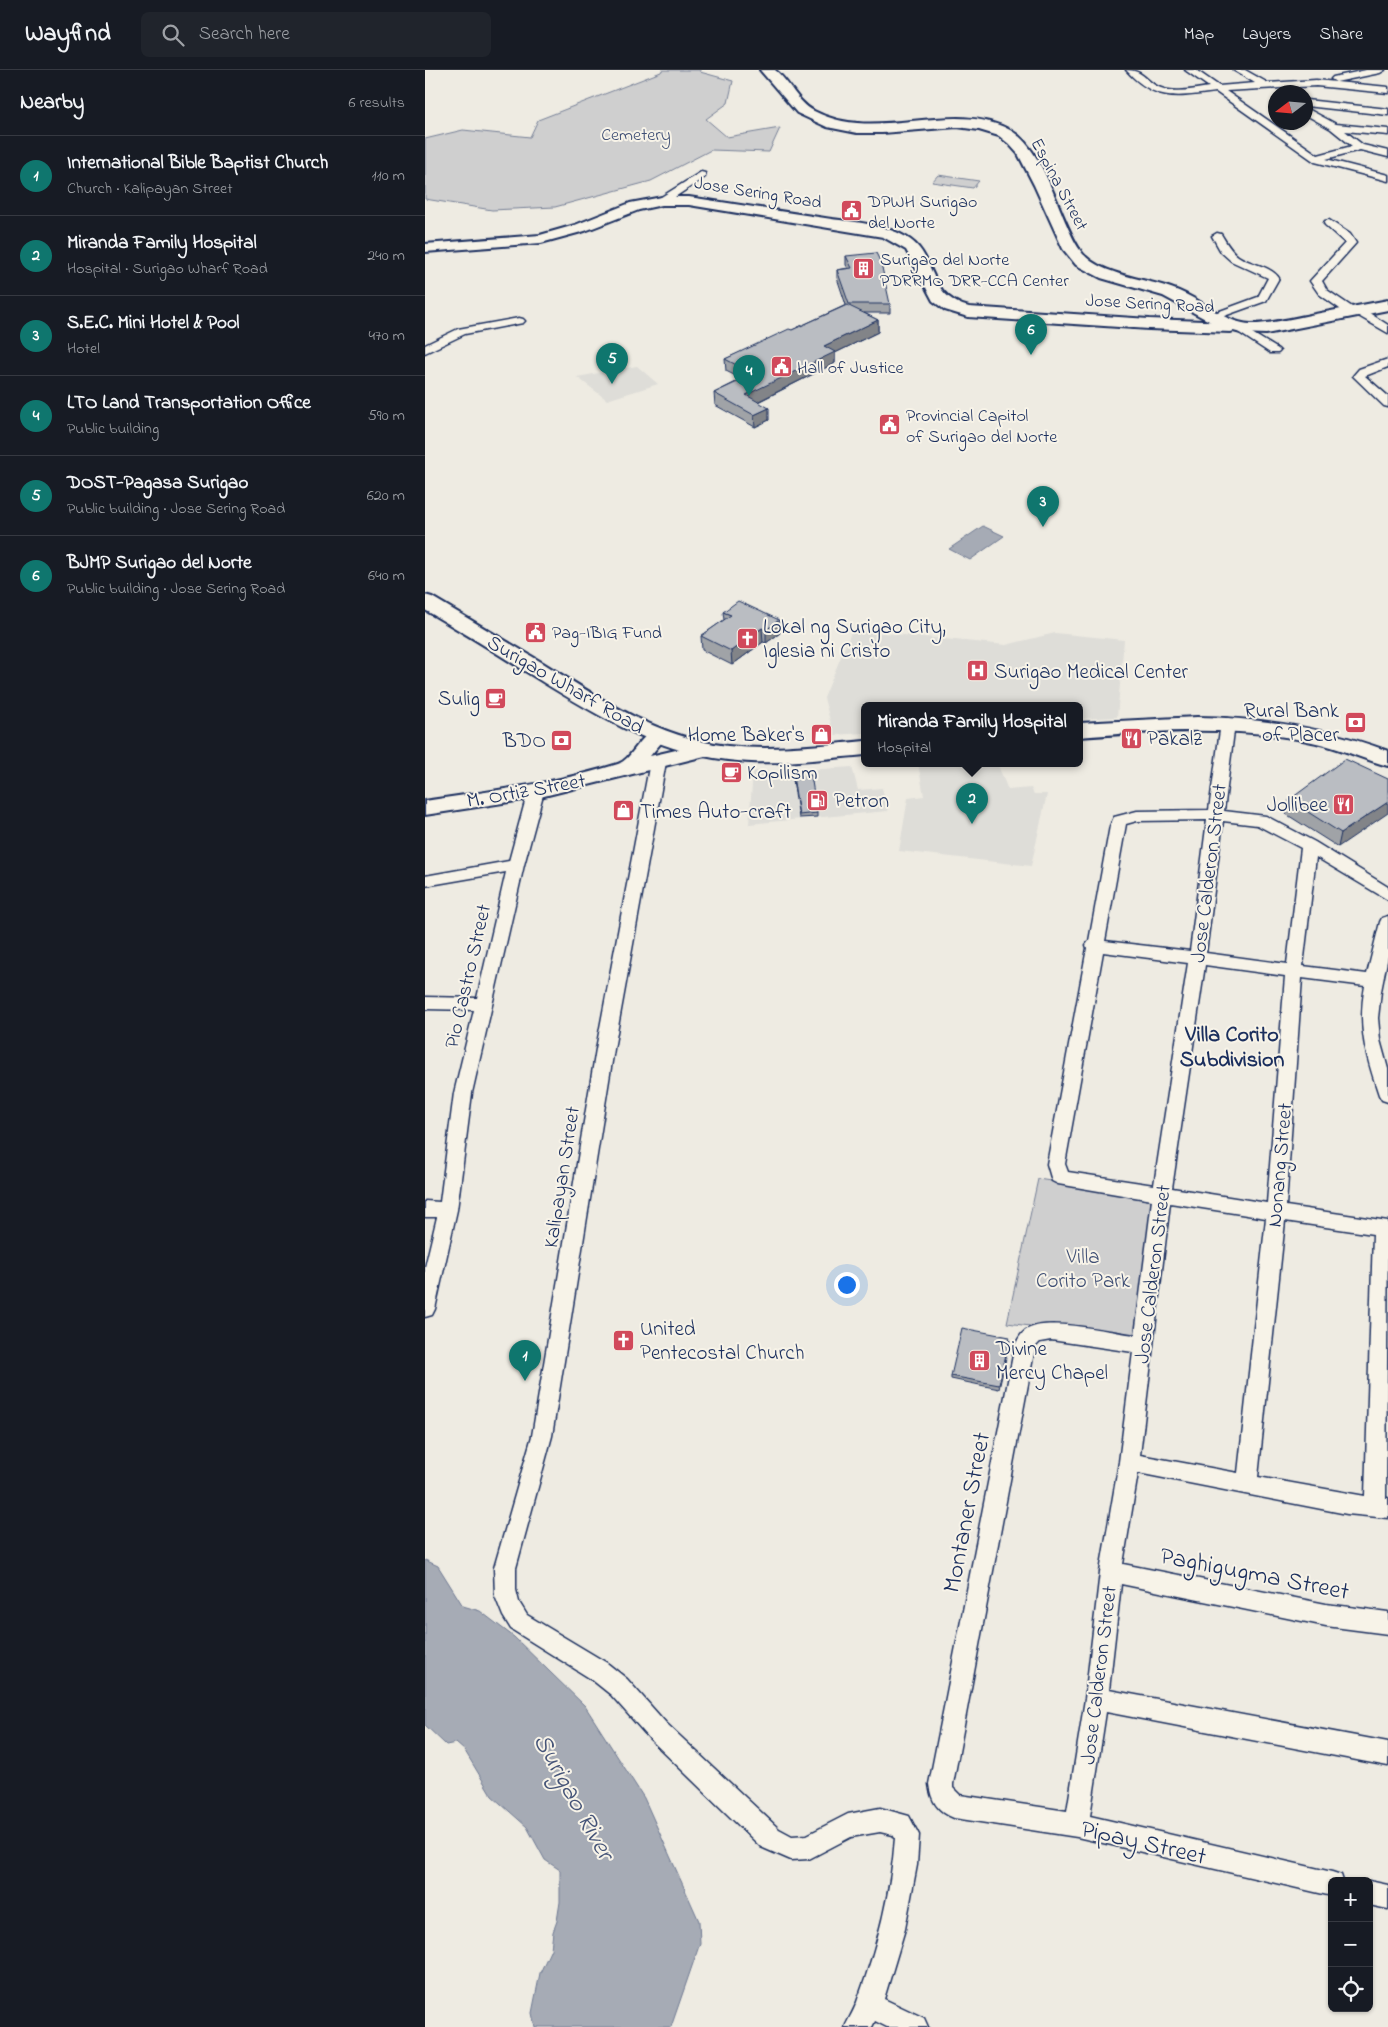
<!DOCTYPE html>
<meta charset="utf-8">
<style>
:root{--surface:#171b24;--page:#20242c;--text:#f1f3f6;--muted:#9ea1a6;--line:#363941;--accent:#0f766e}
body{margin:0;font-family:"Indie Flower",sans-serif;background:var(--page);color:var(--text)}
.controls{position:absolute;right:15px;bottom:15px;display:grid;overflow:hidden;border-radius:8px;box-shadow:0 1px 4px #0004}
.controls button{width:45px;height:45px;display:grid;place-items:center;padding:0;border:0;border-bottom:1px solid var(--line);background:var(--surface);color:var(--text);font:25px sans-serif}
.compass{position:absolute;left:843px;top:15px;width:45px;height:45px;border-radius:50%;background:var(--surface);box-shadow:0 1px 4px #0004;rotate:254deg}
.you{position:absolute;left:421px;top:1214px;width:18px;height:18px;margin:-12px;border:4px solid #fff;border-radius:50%;background:#1a73e8;box-shadow:0 0 0 8px #1a73e833}
.badge{display:grid;place-items:center;width:32px;height:32px;border-radius:50%;background:var(--accent);color:#fff;font-size:16px;font-weight:700}
.pin{position:absolute;translate:-50% -41px;filter:drop-shadow(0 1px 2px #0008)}
.pin::after{content:'';position:absolute;top:26px;width:18px;height:15px;background:inherit;clip-path:polygon(0 0,100% 0,50% 100%)}
.popup{position:absolute;left:436px;top:632px;width:222px;height:65px;box-sizing:border-box;display:grid;place-content:center;border-radius:8px;background:var(--surface);filter:drop-shadow(0 1px 4px #0005);font-size:16px;white-space:nowrap;color:var(--muted)}
.popup b{font-size:19px;color:var(--text)}
.popup::after{content:'';position:absolute;left:50%;top:100%;margin-left:-10px;border:10px solid transparent;border-top-color:var(--surface)}
.list{margin:0;padding:0;list-style:none}
h2{display:flex;justify-content:space-between;align-items:center;height:65px;margin:0;padding:0 20px;font-size:21px}
h2 small{font-size:16px;font-weight:400;color:var(--muted)}
.list li{display:grid;grid-template-columns:32px 1fr auto;gap:15px;align-items:center;box-sizing:border-box;height:80px;padding:0 20px;border-top:1px solid var(--line)}
.list b{display:block;font-size:19px;white-space:nowrap}
.list p{margin:0;font-size:16px;white-space:nowrap;color:var(--muted)}
.list em{font-size:16px;font-style:normal;color:var(--muted)}
.icon{flex:none;width:28px;height:28px;fill:none;stroke:currentColor;stroke-width:2;stroke-linecap:round;stroke-linejoin:round}
.map{position:relative;flex:none;width:963px;height:1957px;overflow:hidden}
header{display:flex;align-items:center;gap:30px;box-sizing:border-box;height:70px;padding:0 25px;background:var(--surface);border-bottom:1px solid var(--line)}
header strong{font-size:24px}
nav{display:flex;gap:28px;margin-inline-start:auto;font-size:18px}
.search{width:350px;height:45px;background:var(--page);display:flex;align-items:center;gap:12px;box-sizing:border-box;padding:0 18px;border-radius:8px;color:var(--muted);font-size:19px}
main{display:flex}
aside{flex:1;background:var(--surface)}
.map>svg:first-child{display:block}
</style>
<header>
<strong>Wayfind</strong>
<div class="search"><svg class="icon" aria-label="search" viewBox="0 0 24 24"><circle cx="10" cy="10" r="6"/><path d="M15 15l6 6"/></svg>Search here</div>
<nav><a>Map</a><a>Layers</a><a>Share</a></nav>
</header>
<main>
<aside>
<h2>Nearby<small>6 results</small></h2>
<ul class="list">
<li><span class="badge">1</span><div><b>International Bible Baptist Church</b><p>Church · Kalipayan Street</p></div><em>110 m</em></li>
<li><span class="badge">2</span><div><b>Miranda Family Hospital</b><p>Hospital · Surigao Wharf Road</p></div><em>240 m</em></li>
<li><span class="badge">3</span><div><b>S.E.C. Mini Hotel &amp; Pool</b><p>Hotel</p></div><em>470 m</em></li>
<li><span class="badge">4</span><div><b>LTO Land Transportation Office</b><p>Public building</p></div><em>590 m</em></li>
<li><span class="badge">5</span><div><b>DOST-Pagasa Surigao</b><p>Public building · Jose Sering Road</p></div><em>620 m</em></li>
<li><span class="badge">6</span><div><b>BJMP Surigao del Norte</b><p>Public building · Jose Sering Road</p></div><em>640 m</em></li>
</ul>
</aside>
<div class="map">
<svg width="963" height="1957" viewBox="0 0 963 1957">
<rect width="100%" height="100%" fill="#eeebe2"/>
<filter id="ink" filterUnits="userSpaceOnUse"><feTurbulence type="fractalNoise" baseFrequency=".02" numOctaves="2"/><feDisplacementMap in="SourceGraphic" scale="10" xChannelSelector="R" yChannelSelector="G"/><feConvolveMatrix kernelMatrix="1 2 1 2 8 2 1 2 1" color-interpolation-filters="sRGB"/></filter>
<g filter="url(#ink)">
<!-- built -->
<path fill="#deddd8" d="M 212,296 L 233,314 L 182,330 L 152,307 Z
M 427,560 L 581,575 L 630,563 L 699,570 L 692,647 L 655,649 L 654,635 L 440,635 L 439,663 L 409,665 L 399,628 Z
M 493,693 L 572,693 L 583,720 L 606,718 L 609,724 L 622,724 L 606,796 L 474,781 L 483,728 L 499,726 Z
M 427,697 L 433,720 L 457,718 L 463,741 L 324,754 L 328,701 L 354,702 Z"/>
<!-- green -->
<path fill="#cfcfcf" stroke="#757f96" d="M 237,0 L 275,0 L 275,2 L 308,11 L 303,33 L 281,49 L 302,67 L 355,58 L 344,82 L 286,80 L 226,111 L 130,137 L 67,140 L 0,129 L 0,69 L 38,60 L 105,67 L 113,50 L 236,2 Z
M 513,105 L 554,111 L 548,118 L 507,112 Z
M 613,1109 L 732,1128 L 712,1270 L 582,1253 Z"/>
<!-- water -->
<path fill="#a6abb5" stroke="#6e7992" d="M 558,456 L 579,466 L 545,490 L 524,479 Z
M 0,1490 L 13,1496 L 38,1536 L 55,1541 L 89,1567 L 160,1636 L 219,1728 L 274,1851 L 275,1873 L 246,1957 L 110,1957 L 107,1943 L 115,1903 L 126,1879 L 128,1862 L 132,1851 L 135,1832 L 135,1800 L 120,1790 L 102,1757 L 67,1726 L 40,1681 L 31,1673 L 21,1675 L 0,1655 Z"/>
<g fill="none" stroke-linecap="round" stroke-linejoin="round">
<defs>
<path id="street" d="M 701,0 C 720,0 721,13 736,18 C 751,24 768,19 784,17 L 760,0 L 771,0 L 794,16 L 830,13 L 808,0 L 820,0 L 843,13 L 891,10 L 963,17 L 963,23 L 891,16 L 801,21 L 893,85 L 927,76 L 906,59 L 881,45 L 881,38 L 911,54 L 963,59 L 963,65 L 920,61 L 938,75 L 963,81 L 963,87 L 935,80 L 901,89 L 963,105 L 963,111 L 890,92 L 791,22 C 752,27 730,32 701,0 Z
M 941,0 L 960,0 L 955,3 L 911,12 L 906,9 L 908,7 Z
M 881,30 L 963,39 L 963,45 L 881,36 Z
M 276,102 L 280,103 L 280,107 L 241,133 L 233,133 L 232,131 L 233,129 Z
M 904,150 L 925,164 L 931,173 L 897,211 L 902,220 L 930,239 L 938,239 L 963,255 L 963,263 L 930,244 L 922,244 L 894,224 L 885,211 L 920,173 L 900,155 L 899,153 L 900,151 Z
M 792,163 L 796,164 C 801,172 805,180 813,186 C 826,195 845,195 854,208 L 841,231 L 788,250 L 784,249 L 782,247 L 784,245 L 833,227 L 843,208 L 806,191 L 796,182 L 787,166 Z
M 94,248 L 98,249 L 100,251 L 98,253 L 40,264 L 0,283 L 0,275 L 33,259 Z
M 814,255 L 853,279 L 855,281 L 853,283 L 845,283 L 810,260 L 808,258 L 810,256 Z
M 963,289 L 963,297 L 940,306 L 963,326 L 963,337 L 959,336 L 928,306 L 934,299 Z
M 803,648 L 808,650 L 810,653 L 799,741 L 841,746 L 890,772 L 963,817 L 963,830 L 891,787 L 878,896 L 942,904 L 955,852 L 957,848 L 963,846 L 963,886 L 956,921 L 953,948 L 955,970 L 963,999 L 963,1032 L 957,1030 L 954,1025 C 941,986 932,957 940,916 L 877,908 L 861,1136 L 963,1151 L 961,1428 L 963,1428 L 963,1448 L 922,1444 L 713,1403 L 698,1494 L 901,1534 L 963,1542 L 963,1564 L 901,1556 L 696,1514 L 684,1620 L 963,1672 L 963,1696 L 681,1642 L 665,1746 L 907,1802 L 916,1805 L 918,1811 L 907,1811 L 907,1826 L 652,1767 L 529,1748 C 513,1742 506,1731 504,1714 L 590,1275 C 594,1268 597,1261 605,1258 C 626,1248 685,1262 710,1265 L 727,1130 L 633,1114 L 627,1111 L 622,1094 L 662,878 L 661,875 L 664,871 L 685,756 L 689,747 L 712,741 L 784,740 L 796,653 L 798,650 ZM 782,750 L 765,881 L 680,871 L 701,754 L 712,751 ZM 798,751 L 832,755 L 876,778 L 862,894 L 781,883 ZM 678,882 L 763,893 L 729,1115 L 643,1102 L 640,1094 ZM 780,895 L 860,906 L 842,1133 L 747,1118 ZM 745,1133 L 841,1148 L 813,1403 L 715,1385 ZM 860,1151 L 948,1164 L 940,1426 L 833,1407 ZM 626,1270 L 708,1282 L 694,1392 L 675,1502 L 660,1629 L 642,1741 L 535,1725 L 528,1718 L 528,1714 L 610,1277 L 615,1272 Z
M 233,687 L 238,689 L 241,692 L 189,979 L 127,1366 L 91,1498 L 91,1520 L 94,1532 L 102,1545 L 182,1593 L 202,1609 L 241,1653 L 354,1759 L 367,1766 L 382,1765 L 423,1744 L 455,1738 L 484,1746 L 494,1765 L 492,1795 L 480,1859 L 459,1929 L 499,1948 L 503,1957 L 462,1957 L 450,1951 L 447,1957 L 420,1957 C 424,1948 430,1939 433,1929 C 452,1877 466,1823 470,1768 L 468,1765 L 455,1762 L 426,1767 L 384,1789 L 366,1790 L 336,1777 L 225,1669 L 186,1625 L 166,1609 L 86,1559 L 78,1546 L 70,1526 L 69,1498 L 107,1366 L 171,979 L 225,692 L 228,689 Z
M 111,716 L 116,717 L 119,721 L 99,795 L 47,1023 L 32,1140 L 10,1239 L 7,1245 L 0,1247 L 0,1197 L 12,1147 L 0,1147 L 0,1131 L 15,1132 L 29,1023 L 49,940 L 0,939 L 0,927 L 52,928 L 81,802 L 0,816 L 0,806 L 84,791 L 103,721 L 106,717 Z
M 944,1811 L 963,1815 L 963,1839 L 944,1835 Z"/>
<path id="secondary" d="M 237,127 L 264,127 C 309,134 354,141 400,148 C 426,152 457,153 481,167 C 513,185 500,225 544,237 L 724,249 L 806,252 L 811,254 L 814,257 L 811,260 L 806,262 L 724,259 L 543,247 L 520,240 L 508,231 L 481,180 L 458,167 L 264,135 L 237,135 L 214,140 L 160,161 L 116,173 L 0,182 L 0,174 L 115,165 L 150,155 L 205,133 Z
M 232,660 L 239,661 L 242,666 L 225,686 L 281,673 L 288,674 L 291,679 L 288,684 L 111,728 L 0,745 L 0,731 C 64,721 130,714 193,694 C 208,689 214,664 232,660 Z"/>
<path id="primary" d="M 335,0 L 350,0 C 365,12 372,32 389,41 C 451,74 527,28 585,60 C 621,80 633,147 655,180 C 670,203 715,208 740,216 C 750,219 759,223 768,228 C 786,238 804,253 826,254 C 846,254 865,249 885,245 C 911,240 937,235 963,230 L 963,240 L 841,264 L 816,263 L 797,258 L 738,226 L 676,208 L 651,195 L 638,179 L 609,115 L 593,84 L 584,74 L 574,66 L 554,60 L 532,57 L 457,63 L 432,63 L 402,57 L 372,43 Z
M 0,525 L 7,527 C 44,549 81,571 118,593 C 175,629 234,668 303,676 C 348,681 395,675 440,671 L 440,685 C 395,689 348,696 303,690 C 227,681 164,641 100,601 C 67,580 34,560 0,540 Z
M 772,647 C 839,648 901,658 963,681 L 963,696 C 937,689 913,677 887,672 C 811,655 732,661 654,667 L 654,653 Z"/>
</defs>
<!-- street casing -->
<use href="#street" stroke="#1b2f5e" stroke-width="3"/>
<!-- secondary casing -->
<use href="#secondary" stroke="#1b2f5e" stroke-width="4"/>
<!-- primary casing -->
<use href="#primary" stroke="#1b2f5e" stroke-width="4"/>
<!-- street -->
<use href="#street" fill="#f7f3e8" fill-rule="evenodd"/>
<!-- secondary -->
<use href="#secondary" fill="#f7f3e8" fill-rule="evenodd"/>
<!-- primary -->
<use href="#primary" fill="#f7f3e8" fill-rule="evenodd"/>
</g>
<!-- wall -->
<path fill="#a0a3a7" stroke="#1b2f5e" d="M 421,186 L 465,234 L 465,243 L 439,243 L 453,250 L 453,262 L 410,283 L 410,293 L 333,332 L 344,350 L 330,357 L 290,335 L 289,323 L 317,309 L 301,301 L 300,289 L 367,260 L 421,235 L 412,208 L 412,200 L 423,198 L 421,195 Z
M 298,542 L 355,563 L 341,573 L 338,572 L 307,595 L 277,580 L 276,566 L 299,550 Z
M 963,709 L 913,777 L 861,744 L 864,730 Z
M 368,710 L 392,743 L 392,747 L 374,748 Z
M 585,1270 L 574,1319 L 526,1309 L 526,1306 Z"/>
<!-- shaded-wall -->
<path fill="#828488" stroke="#1b2f5e" d="M 453,250 L 453,262 L 410,283 L 410,293 L 322,337 L 321,325 L 399,276 Z
M 344,338 L 344,350 L 330,357 L 329,345 Z
M 354,550 L 355,563 L 341,573 L 341,560 Z
M 337,558 L 338,572 L 307,595 L 306,581 Z
M 963,732 L 963,743 L 913,777 L 916,763 Z"/>
<!-- building -->
<path fill="#babdc2" stroke="#1b2f5e" d="M 451,183 L 456,193 L 465,234 L 424,234 L 412,200 L 427,198 L 421,186 Z
M 422,235 L 453,250 L 399,276 L 410,282 L 321,325 L 344,338 L 329,345 L 289,323 L 329,304 L 300,289 L 364,259 L 367,260 Z
M 313,531 L 354,550 L 341,560 L 337,558 L 306,581 L 276,566 L 306,545 L 298,542 Z
M 920,689 L 963,709 L 963,732 L 916,763 L 864,730 Z
M 386,705 L 392,743 L 374,745 L 368,706 Z
M 537,1258 L 585,1267 L 574,1315 L 526,1306 Z"/>
</g>
<!-- icons -->
<defs>
<symbol id="civic-square" viewBox="-11 -11 22 22"><rect x="-9" y="-9" width="18" height="18" rx="4" fill="#d1495b" stroke="#f7f3e8"/><path d="M-.6-6.5H3V-4.5H.6V-3L4-1V1h2V6H-6V1h2V-1L-.6-3ZM-1.2 2.5V6h2.4V2.5Z" fill="#fff"/></symbol>
<symbol id="building-square" viewBox="-11 -11 22 22"><rect x="-9" y="-9" width="18" height="18" rx="4" fill="#d1495b" stroke="#f7f3e8"/><path d="M-4-6H4V6H1V3H-1V6H-4ZM-2.5-4.3h1.7v1.8h-1.7ZM.8-4.3h1.7v1.8H.8ZM-2.5-1h1.7V.8h-1.7ZM.8-1h1.7V.8H.8Z" fill="#fff"/></symbol>
<symbol id="church-square" viewBox="-11 -11 22 22"><rect x="-9" y="-9" width="18" height="18" rx="4" fill="#d1495b" stroke="#f7f3e8"/><path d="M-1.2-6h2.4v3.5h3.3v2.4h-3.3V6h-2.4V-.1h-3.3v-2.4h3.3Z" fill="#fff"/></symbol>
<symbol id="hospital-square" viewBox="-11 -11 22 22"><rect x="-9" y="-9" width="18" height="18" rx="4" fill="#d1495b" stroke="#f7f3e8"/><path d="M-5-5h3v3.5h4V-5h3V5h-3V1.5h-4V5h-3Z" fill="#fff"/></symbol>
<symbol id="cafe-square" viewBox="-11 -11 22 22"><rect x="-9" y="-9" width="18" height="18" rx="4" fill="#d1495b" stroke="#f7f3e8"/><path d="M-5.5-4.5H6V0H3Q3 3.5 0 3.5H-2.5Q-5.5 3.5-5.5 0ZM3-3.2v2h1.7v-2ZM-6 4.5H4V6H-6Z" fill="#fff"/></symbol>
<symbol id="bank-square" viewBox="-11 -11 22 22"><rect x="-9" y="-9" width="18" height="18" rx="4" fill="#d1495b" stroke="#f7f3e8"/><path d="M-6-4H6V4H-6ZM0-2.3a2.3 2.3 0 1 0 0 4.6a2.3 2.3 0 1 0 0-4.6Z" fill="#fff"/></symbol>
<symbol id="shop-square" viewBox="-11 -11 22 22"><rect x="-9" y="-9" width="18" height="18" rx="4" fill="#d1495b" stroke="#f7f3e8"/><path d="M-5-2.5h2.3a2.7 3.5 0 0 1 5.4 0H5L5.5 6h-11ZM-1.5-2.5h3a1.5 2.3 0 0 0-3 0Z" fill="#fff"/></symbol>
<symbol id="restaurant-square" viewBox="-11 -11 22 22"><rect x="-9" y="-9" width="18" height="18" rx="4" fill="#d1495b" stroke="#f7f3e8"/><path d="M-5-6h1v4h1v-4h1v4h1v-4h1v5L-1.5 .5V6h-2V.5L-5-1ZM5-6V6H3V1.5H1.5Q1.5-4 5-6Z" fill="#fff"/></symbol>
<symbol id="fuel-square" viewBox="-11 -11 22 22"><rect x="-9" y="-9" width="18" height="18" rx="4" fill="#d1495b" stroke="#f7f3e8"/><path d="M-5.5-6h7V0h2V4h1.3V-2.5L3-4.5l.8-.8L6-3V5H2.5V1h-1V6h-7ZM-4.2-4.7v3.2H.2V-4.7Z" fill="#fff"/></symbol>
</defs>
<g fill-rule="evenodd">
<use href="#civic-square" x="414" y="128" width="25" height="25"/>
<use href="#building-square" x="426" y="186" width="25" height="25"/>
<use href="#civic-square" x="344" y="284" width="25" height="25"/>
<use href="#civic-square" x="452" y="342" width="25" height="25"/>
<use href="#civic-square" x="98" y="550" width="25" height="25"/>
<use href="#church-square" x="310" y="556" width="25" height="25"/>
<use href="#hospital-square" x="540" y="588" width="25" height="25"/>
<use href="#cafe-square" x="58" y="616" width="25" height="25"/>
<use href="#bank-square" x="918" y="640" width="25" height="25"/>
<use href="#shop-square" x="384" y="652" width="25" height="25"/>
<use href="#restaurant-square" x="694" y="656" width="25" height="25"/>
<use href="#bank-square" x="124" y="658" width="25" height="25"/>
<use href="#cafe-square" x="294" y="690" width="25" height="25"/>
<use href="#fuel-square" x="380" y="718" width="25" height="25"/>
<use href="#restaurant-square" x="906" y="722" width="25" height="25"/>
<use href="#shop-square" x="186" y="728" width="25" height="25"/>
<use href="#church-square" x="186" y="1258" width="25" height="25"/>
<use href="#building-square" x="542" y="1278" width="25" height="25"/>
</g>
<g text-anchor="middle" stroke-width="4" stroke-linejoin="round" paint-order="stroke">
<!-- far-park labels -->
<g font-size="18" fill="#3f4f75" stroke="#f7f3e8">
<text x="211" y="70">Cemetery</text>
</g>
<!-- far-street labels -->
<g font-size="18" fill="#1b2f5e" stroke="#f7f3e8">
<text transform="translate(635 114) rotate(62)" y="6">Espina Street</text>
<text transform="translate(333 122) rotate(9)" y="6">Jose Sering Road</text>
<text transform="translate(725 233) rotate(3)" y="6">Jose Sering Road</text>
</g>
<!-- far-poi labels -->
<g font-size="18" fill="#1b2f5e" stroke="#f7f3e8" text-anchor="start">
<text x="443" y="137">DPWH Surigao<tspan x="443" dy="21">del Norte</tspan></text>
<text x="455" y="195">Surigao del Norte<tspan x="455" dy="21">PDRRMO DRR-CCA Center</tspan></text>
<text x="372" y="303">Hall of Justice</text>
<text x="481" y="351">Provincial Capitol<tspan x="481" dy="21">of Surigao del Norte</tspan></text>
<text x="127" y="568">Pag-IBIG Fund</text>
</g>
<!-- poi labels -->
<g font-size="21" fill="#1b2f5e" stroke="#f7f3e8" text-anchor="start">
<text x="338" y="563">Lokal ng Surigao City,<tspan x="338" dy="24">Iglesia ni Cristo</tspan></text>
<text x="569" y="608">Surigao Medical Center</text>
<text x="55" y="635" text-anchor="end">Sulig</text>
<text x="914" y="647" text-anchor="end">Rural Bank<tspan x="914" dy="24">of Placer</tspan></text>
<text x="380" y="671" text-anchor="end">Home Baker's</text>
<text x="722" y="675">Pakalz</text>
<text x="121" y="677" text-anchor="end">BDO</text>
<text x="322" y="709">Kopilism</text>
<text x="409" y="737">Petron</text>
<text x="903" y="741" text-anchor="end">Jollibee</text>
<text x="215" y="748">Times Auto-craft</text>
<text x="215" y="1265">United<tspan x="215" dy="24">Pentecostal Church</tspan></text>
<text x="571" y="1285">Divine<tspan x="571" dy="24">Mercy Chapel</tspan></text>
</g>
<!-- street labels -->
<g font-size="21" fill="#1b2f5e" stroke="#f7f3e8">
<text transform="translate(141 614) rotate(30)" y="7">Surigao Wharf Road</text>
<text transform="translate(101 720) rotate(-10)" y="7">M. Ortiz Street</text>
<text transform="translate(783 803) rotate(-83)" y="7">Jose Calderon Street</text>
<text transform="translate(42 906) rotate(-77)" y="7">Pio Castro Street</text>
<text transform="translate(854 1095) rotate(-85)" y="7">Nonang Street</text>
<text transform="translate(136 1107) rotate(-81)" y="7">Kalipayan Street</text>
<text transform="translate(727 1204) rotate(-83)" y="7">Jose Calderon Street</text>
<text transform="translate(673 1605) rotate(-83)" y="7">Jose Calderon Street</text>
</g>
<!-- park labels -->
<g font-size="21" fill="#3f4f75" stroke="#f7f3e8">
<text x="658" y="1193">Villa<tspan x="658" dy="24">Corito Park</tspan></text>
</g>
<!-- neighbourhood labels -->
<g font-size="22" font-weight="bold" fill="#1b2f5e" stroke="#f7f3e8">
<text x="807" y="971">Villa Corito<tspan x="807" dy="25">Subdivision</tspan></text>
</g>
<!-- near-street labels -->
<g font-size="25" fill="#1b2f5e" stroke="#f7f3e8">
<text transform="translate(540 1442) rotate(-79)" y="9">Montaner Street</text>
<text transform="translate(830 1502) rotate(11)" y="9">Paghigugma Street</text>
<text transform="translate(719 1771) rotate(13)" y="9">Pipay Street</text>
</g>
<!-- near-water labels -->
<g font-size="26" font-style="italic" fill="#455478" stroke="#f7f3e8">
<text transform="translate(150 1726) rotate(61)" y="9">Surigao River</text>
</g>
</g>
</svg>
<div class="controls">
<button>+</button>
<button>−</button>
<button><svg class="icon" aria-label="locate" viewBox="0 0 24 24"><circle cx="12" cy="12" r="6"/><path d="M12 2v4M12 18v4M2 12h4M18 12h4"/></svg></button>
</div>
<svg class="compass" viewBox="-18 -18 36 36"><path d="M0-13l5 13h-10z" fill="#e53935"/><path d="M0 13l5-13h-10z" fill="#9ea1a6"/></svg>
<div class="you"></div>
<div class="pin badge" style="left:100px;top:1311px">1</div>
<div class="pin badge" style="left:547px;top:754px">2</div>
<div class="popup"><b>Miranda Family Hospital</b>Hospital</div>
<div class="pin badge" style="left:618px;top:457px">3</div>
<div class="pin badge" style="left:324px;top:326px">4</div>
<div class="pin badge" style="left:187px;top:314px">5</div>
<div class="pin badge" style="left:606px;top:285px">6</div>
</div>
</main>
